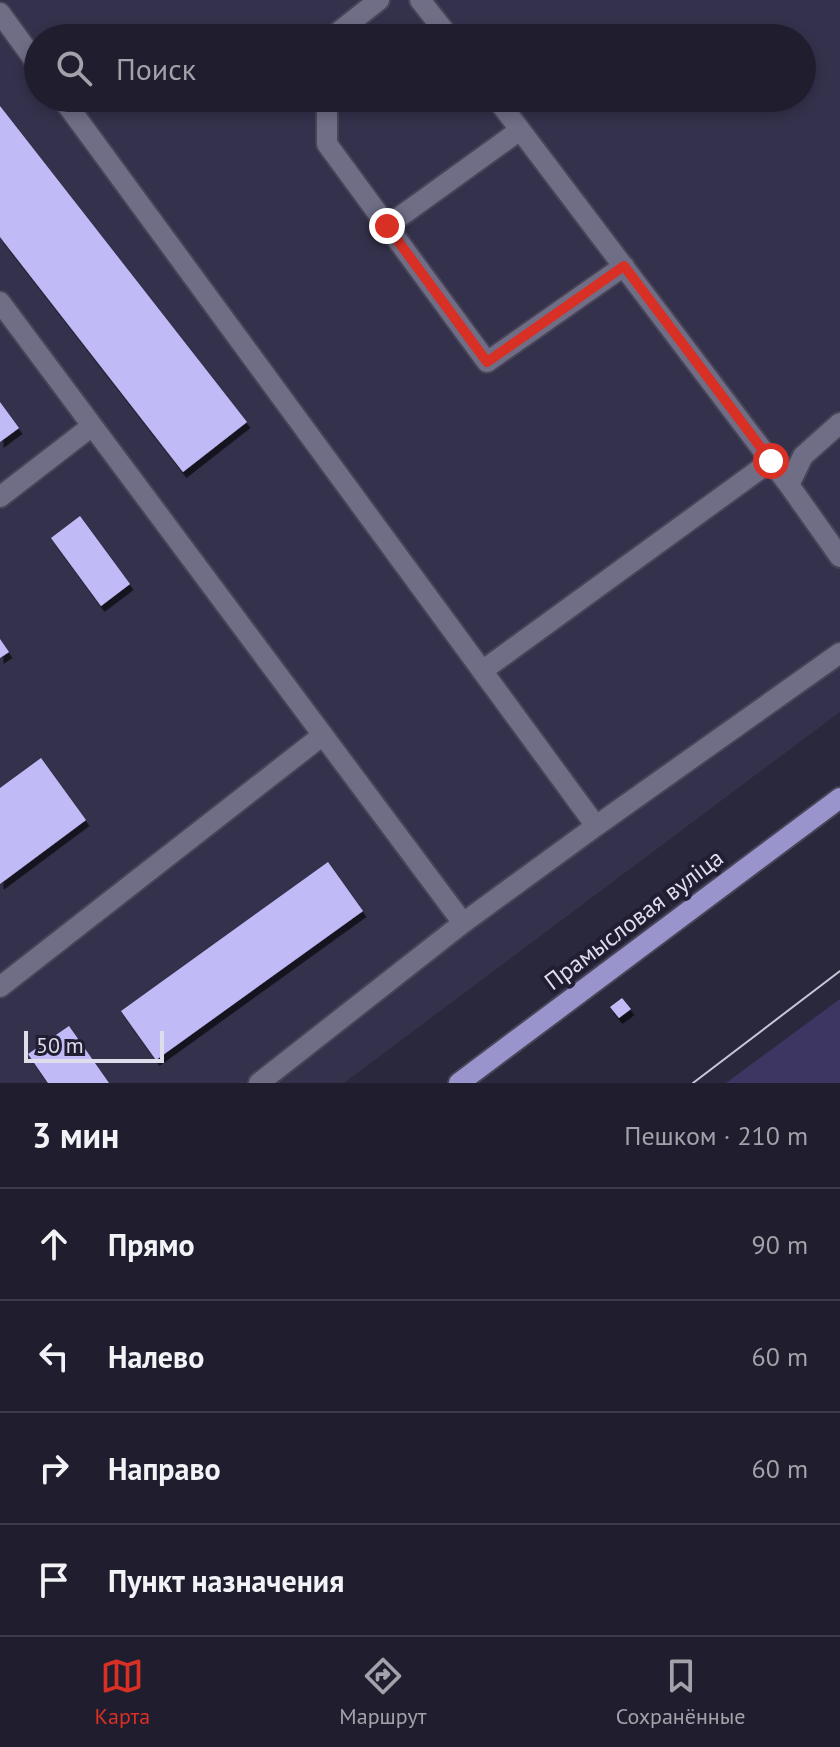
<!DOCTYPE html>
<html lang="ru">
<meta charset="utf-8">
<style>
:root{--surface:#201e2e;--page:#2d2b3a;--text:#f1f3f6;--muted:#a2a2aa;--line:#3d3c4a;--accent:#d93025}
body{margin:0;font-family:"PT Sans",sans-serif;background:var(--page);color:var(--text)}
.scale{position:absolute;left:24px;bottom:20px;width:140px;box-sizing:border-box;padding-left:8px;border:4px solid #deddec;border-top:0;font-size:22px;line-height:28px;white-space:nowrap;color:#deddec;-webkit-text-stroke:6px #211e33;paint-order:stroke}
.stop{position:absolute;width:24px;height:24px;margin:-18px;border:6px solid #d93025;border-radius:50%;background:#fff}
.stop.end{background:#d93025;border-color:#fff;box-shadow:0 2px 8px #0008}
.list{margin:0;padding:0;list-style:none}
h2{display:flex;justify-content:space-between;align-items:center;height:104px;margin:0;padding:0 32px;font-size:34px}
h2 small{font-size:26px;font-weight:400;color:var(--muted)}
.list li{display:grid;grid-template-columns:52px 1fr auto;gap:24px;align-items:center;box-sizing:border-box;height:112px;padding:0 32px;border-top:2px solid var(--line)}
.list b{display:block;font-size:30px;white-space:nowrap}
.list em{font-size:26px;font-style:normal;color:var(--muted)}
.icon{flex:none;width:44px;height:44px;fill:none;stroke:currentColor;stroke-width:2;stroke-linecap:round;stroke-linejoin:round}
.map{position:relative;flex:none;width:840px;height:1083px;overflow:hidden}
.search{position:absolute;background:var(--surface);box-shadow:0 4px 12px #0003;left:24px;right:24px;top:24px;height:88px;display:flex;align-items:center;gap:20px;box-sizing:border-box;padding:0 28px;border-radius:44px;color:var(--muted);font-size:30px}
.sheet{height:552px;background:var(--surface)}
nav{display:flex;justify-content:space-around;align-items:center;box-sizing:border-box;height:112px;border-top:2px solid var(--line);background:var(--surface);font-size:22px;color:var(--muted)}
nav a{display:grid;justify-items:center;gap:4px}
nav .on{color:var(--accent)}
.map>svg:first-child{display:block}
</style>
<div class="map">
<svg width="840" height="1083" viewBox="0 0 840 1083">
<defs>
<filter id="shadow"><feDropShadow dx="3.5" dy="6" stdDeviation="0" flood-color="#0009"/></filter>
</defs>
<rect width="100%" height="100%" fill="#2a283d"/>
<!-- built -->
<path fill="#34314c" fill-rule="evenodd" d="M 0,0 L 840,0 L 840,712 L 344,1083 L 0,1083 ZM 38,38 L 802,38 L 802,98 L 38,98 Z"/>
<!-- green -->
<path fill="#3d3663" d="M 840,999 L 840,1083 L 726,1083 Z"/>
<!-- building -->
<path fill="#c0bbf7" filter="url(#shadow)" d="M 0,106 L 247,422 L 183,472 L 0,237 Z
M 0,402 L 19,428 L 0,442 Z
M 80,516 L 130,584 L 101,606 L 51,538 Z
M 0,639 L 9,652 L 0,658 Z
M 41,758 L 86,820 L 0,884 L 0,788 Z
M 328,862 L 363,911 L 156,1060 L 121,1011 Z
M 622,998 L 631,1009 L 619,1018 L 610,1007 Z
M 69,1026 L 109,1083 L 48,1083 L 28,1054 Z"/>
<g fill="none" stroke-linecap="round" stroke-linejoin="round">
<defs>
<path id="minor" d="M 420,0 L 450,38
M 0,13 L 38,65
M 331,38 L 379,0
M 62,98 L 596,826 L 463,923
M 327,98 L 327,144 L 487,362 L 624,266
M 496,98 L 789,485 L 840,557
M 387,226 L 520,130
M 0,302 L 463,923 L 259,1083
M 789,485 L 803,456 L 840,423
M 0,497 L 92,426
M 482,671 L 771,461
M 596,826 L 840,653
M 0,987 L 323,735"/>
<path id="major" d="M 459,1083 L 840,798"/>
</defs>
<!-- minor casing -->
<use href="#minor" stroke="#484558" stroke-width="24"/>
<!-- major casing -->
<use href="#major" stroke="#484558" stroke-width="24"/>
<!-- minor -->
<use href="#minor" stroke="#706e87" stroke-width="20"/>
<!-- major -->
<use href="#major" stroke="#9a94cd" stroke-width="20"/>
<!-- tram -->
<path stroke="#c8c7d7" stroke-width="2" d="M 693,1083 L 840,971"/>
</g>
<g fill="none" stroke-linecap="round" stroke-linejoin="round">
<!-- route -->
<path stroke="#d93025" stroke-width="10" d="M 387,226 L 487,362 L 624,266 L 771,461"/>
</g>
<g text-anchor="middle" stroke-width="8" stroke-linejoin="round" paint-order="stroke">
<!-- street labels -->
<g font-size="24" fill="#deddec" stroke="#211e33">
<text transform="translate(634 920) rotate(-37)" y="8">Прамысловая вуліца</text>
</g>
</g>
</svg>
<div class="scale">50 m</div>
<div class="stop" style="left:771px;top:461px"></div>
<div class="stop end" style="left:387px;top:226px"></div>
<div class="search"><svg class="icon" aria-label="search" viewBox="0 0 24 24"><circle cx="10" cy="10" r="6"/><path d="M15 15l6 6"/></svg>Поиск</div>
</div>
<section class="sheet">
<h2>3 мин<small>Пешком · 210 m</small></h2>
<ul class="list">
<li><svg class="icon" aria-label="ahead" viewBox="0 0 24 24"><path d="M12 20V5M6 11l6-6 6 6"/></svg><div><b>Прямо</b></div><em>90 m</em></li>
<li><svg class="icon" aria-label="left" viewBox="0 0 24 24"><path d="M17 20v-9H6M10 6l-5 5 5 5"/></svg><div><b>Налево</b></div><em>60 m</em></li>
<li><svg class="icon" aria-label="right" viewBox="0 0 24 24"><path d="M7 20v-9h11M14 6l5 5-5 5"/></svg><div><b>Направо</b></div><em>60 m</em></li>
<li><svg class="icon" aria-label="arrive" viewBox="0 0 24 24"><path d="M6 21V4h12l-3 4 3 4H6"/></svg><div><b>Пункт назначения</b></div></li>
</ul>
</section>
<nav>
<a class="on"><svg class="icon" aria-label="map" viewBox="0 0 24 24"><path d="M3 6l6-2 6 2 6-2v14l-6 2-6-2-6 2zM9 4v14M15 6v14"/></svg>Карта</a>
<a><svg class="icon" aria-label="directions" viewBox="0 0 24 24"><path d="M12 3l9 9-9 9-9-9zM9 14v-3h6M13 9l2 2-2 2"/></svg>Маршрут</a>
<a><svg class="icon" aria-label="saved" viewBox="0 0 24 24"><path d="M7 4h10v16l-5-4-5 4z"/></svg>Сохранённые</a>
</nav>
